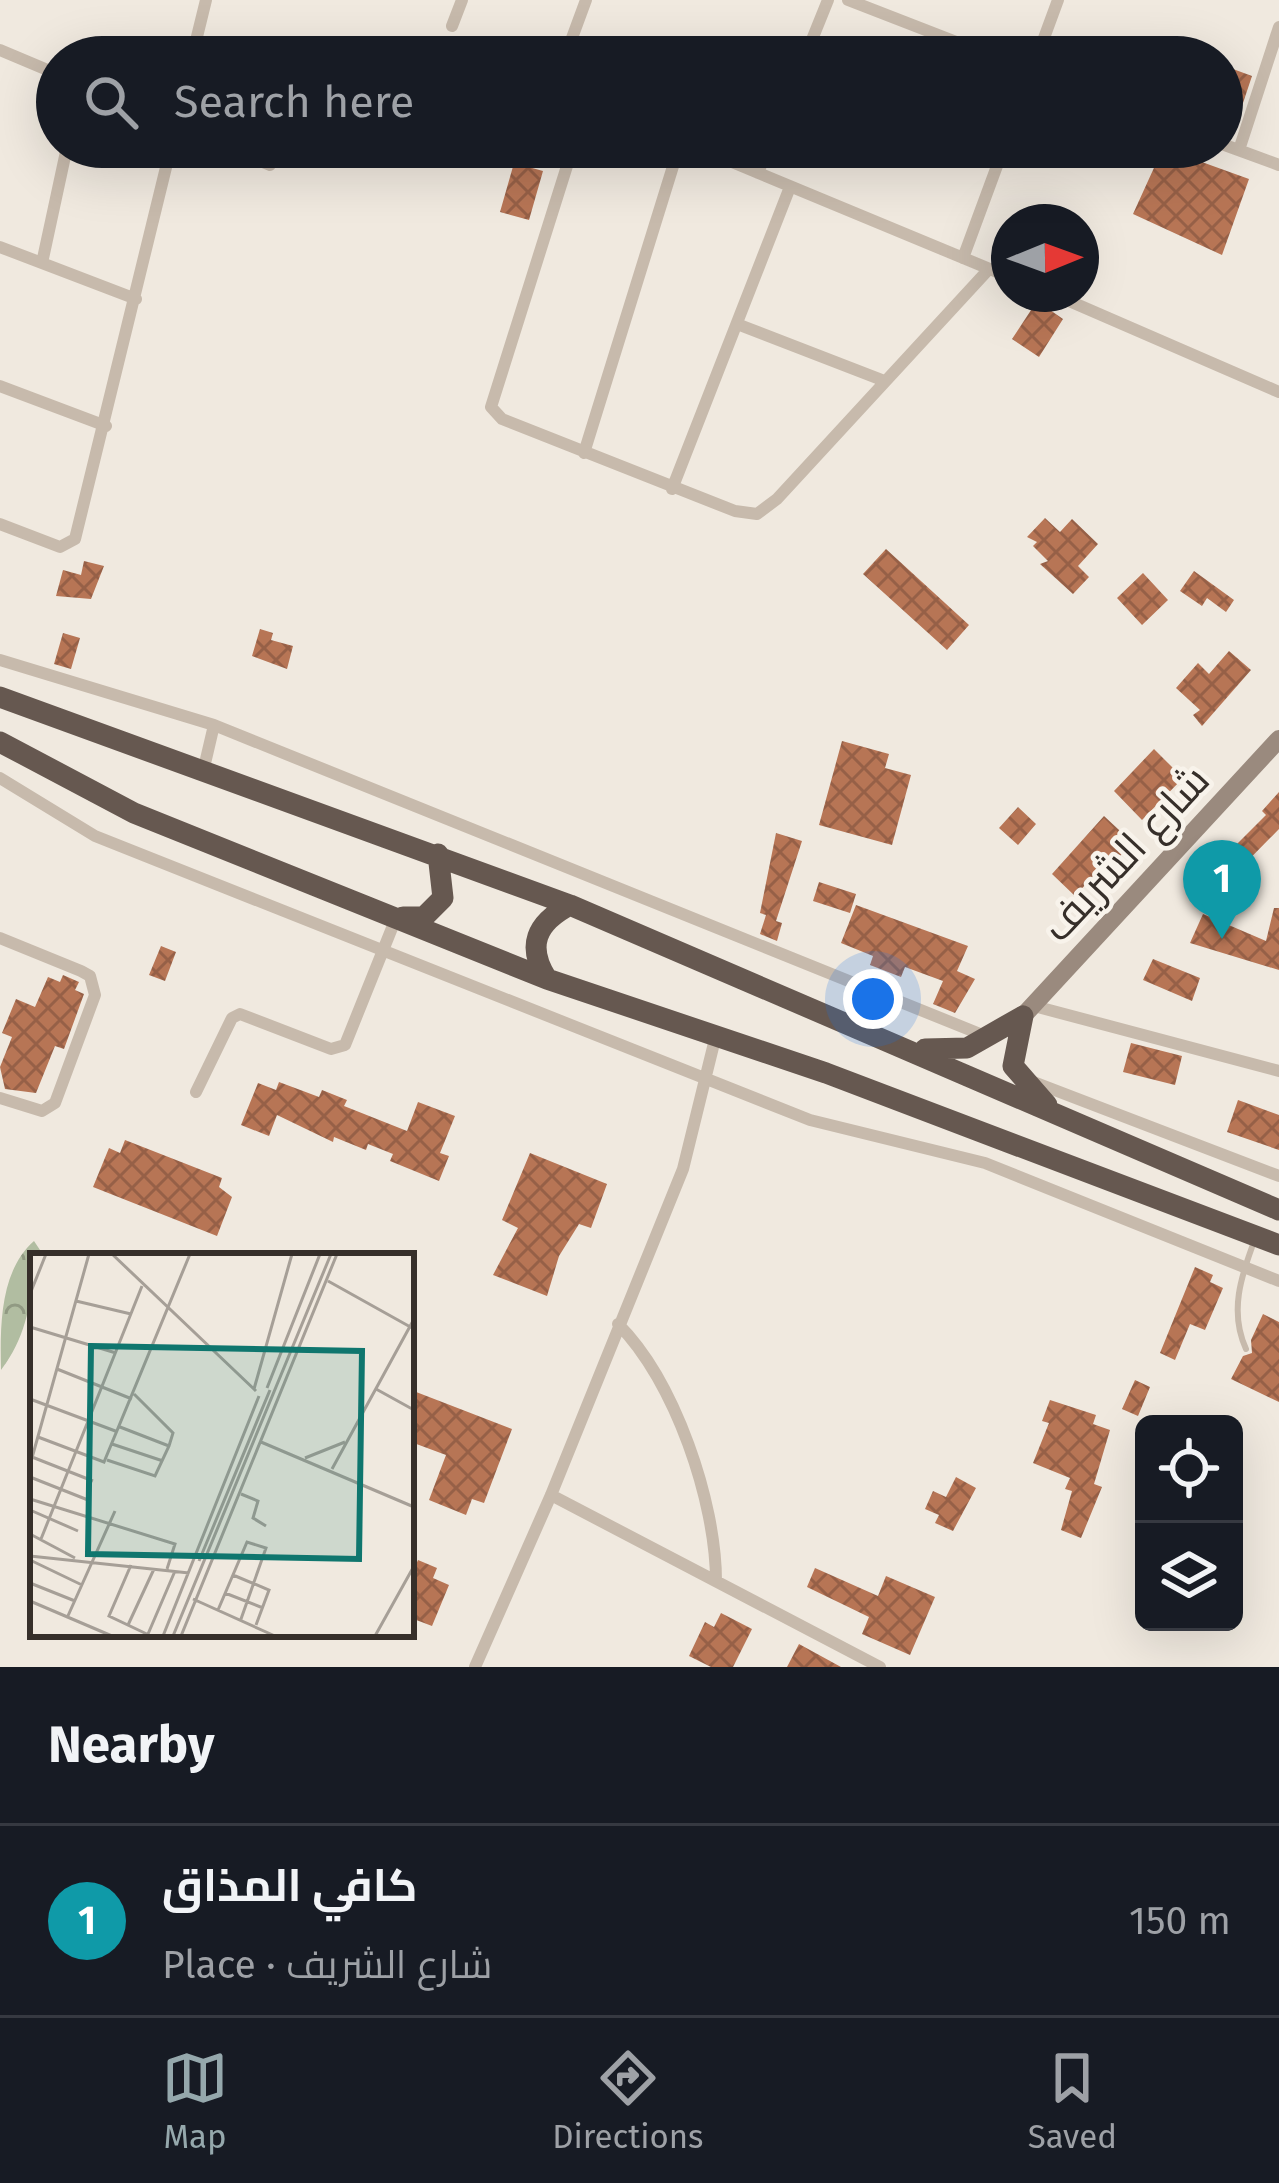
<!DOCTYPE html>
<meta charset="utf-8">
<style>
:root{--surface:#171b24;--page:#20242c;--text:#f1f3f6;--muted:#9ea1a6;--line:#363941;--accent:#95a8ac}
body{margin:0;font-family:"Fira Sans",Cairo,sans-serif;background:var(--page);color:var(--text)}
.controls{position:absolute;right:36px;bottom:36px;display:grid;overflow:hidden;border-radius:18px;box-shadow:0 12px 48px #0002}
.controls button{width:108px;height:108px;display:grid;place-items:center;padding:0;border:0;border-bottom:3px solid var(--line);background:var(--surface);color:var(--text);font:60px sans-serif}
.compass{position:absolute;left:991px;top:204px;width:108px;height:108px;border-radius:50%;background:var(--surface);box-shadow:0 12px 48px #0002;rotate:89deg}
.you{position:absolute;left:873px;top:999px;width:42px;height:42px;margin:-30px;border:9px solid #fff;border-radius:50%;background:#1a73e8;box-shadow:0 0 0 18px #1a73e833}
.badge{display:grid;place-items:center;width:78px;height:78px;border-radius:50%;background:var(--accent);color:#fff;font-size:39px;font-weight:700}
.pin{position:absolute;translate:-50% -99px;filter:drop-shadow(0 3px 6px #0008)}
.pin::after{content:'';position:absolute;top:63px;width:42px;height:36px;background:inherit;clip-path:polygon(0 0,100% 0,50% 100%)}
.list{margin:0;padding:0;list-style:none}
h2{display:flex;justify-content:space-between;align-items:center;height:156px;margin:0;padding:0 48px;font-size:51px}
h2 small{font-size:39px;font-weight:400;color:var(--muted)}
.list li{display:grid;grid-template-columns:78px 1fr auto;gap:36px;align-items:center;box-sizing:border-box;height:192px;padding:0 48px;border-top:3px solid var(--line)}
.list b{display:block;font-size:45px;white-space:nowrap}
.list p{margin:0;font-size:39px;white-space:nowrap;color:var(--muted)}
.list em{font-size:39px;font-style:normal;color:var(--muted)}
.icon{flex:none;width:66px;height:66px;fill:none;stroke:currentColor;stroke-width:2;stroke-linecap:round;stroke-linejoin:round}
.map{position:relative;flex:none;width:1279px;height:1667px;overflow:hidden}
.search{position:absolute;background:var(--surface);box-shadow:0 12px 48px #0002;left:36px;right:36px;top:36px;height:132px;display:flex;align-items:center;gap:30px;box-sizing:border-box;padding:0 42px;border-radius:66px;color:var(--muted);font-size:45px}
.sheet{height:348px;background:var(--surface)}
nav{display:flex;justify-content:space-around;align-items:center;box-sizing:border-box;height:168px;border-top:3px solid var(--line);background:var(--surface);font-size:33px;color:var(--muted)}
nav a{display:grid;justify-items:center;gap:6px}
nav .on{color:var(--accent)}
.map>svg:first-child{display:block}
</style>
<div class="map">
<svg width="1279" height="1667" viewBox="0 0 1279 1667">
<defs>
<pattern id="forest-crowns" width="20" height="18" patternUnits="userSpaceOnUse" patternTransform="scale(3)"><rect width="20" height="18" fill="#b1bda1"/><path d="M2 6a3 3 0 1 1 6 0M12 15a3 3 0 1 1 6 0" fill="none" stroke="#919a83"/></pattern>
<pattern id="building-cross-hatch" width="8" height="8" patternUnits="userSpaceOnUse" patternTransform="scale(3)"><rect width="8" height="8" fill="#b77555"/><path d="M0 0l8 8M0 8l8-8" fill="none" stroke="#966047"/></pattern>
</defs>
<rect width="100%" height="100%" fill="#f0e9df"/>
<!-- forest -->
<path fill="url(#forest-crowns)" d="M 34,1241 L 44,1256 L 33,1256 C 33,1298 27,1336 1,1370 C 0,1325 0,1271 34,1241 Z"/>
<!-- building -->
<path fill="url(#building-cross-hatch)" d="M 1222,65 L 1252,76 L 1233,133 L 1222,129 Z
M 902,147 L 933,147 L 926,168 L 898,159 Z
M 1163,148 L 1249,179 L 1222,255 L 1133,214 Z
M 514,163 L 543,171 L 529,220 L 500,212 Z
M 1037,301 L 1063,319 L 1039,357 L 1012,339 Z
M 1045,518 L 1060,532 L 1072,519 L 1098,544 L 1078,566 L 1089,577 L 1073,594 L 1040,564 L 1048,561 L 1033,546 L 1037,542 L 1027,537 Z
M 886,549 L 969,625 L 947,650 L 863,574 Z
M 84,561 L 104,566 L 91,599 L 56,596 L 63,570 L 81,575 Z
M 1194,571 L 1234,600 L 1226,612 L 1207,598 L 1202,606 L 1180,591 Z
M 1143,573 L 1168,600 L 1142,625 L 1117,598 Z
M 260,629 L 273,633 L 271,640 L 293,646 L 287,669 L 252,656 Z
M 63,633 L 80,638 L 71,669 L 54,664 Z
M 1229,651 L 1251,670 L 1202,726 L 1193,715 L 1200,710 L 1176,688 L 1198,663 L 1209,674 Z
M 842,741 L 889,754 L 885,768 L 911,775 L 892,845 L 819,825 Z
M 1154,749 L 1183,778 L 1142,820 L 1114,791 Z
M 1279,792 L 1279,829 L 1220,889 L 1206,875 L 1266,815 L 1262,811 Z
M 1018,807 L 1036,824 L 1018,845 L 999,828 Z
M 1104,816 L 1133,843 L 1114,862 L 1110,858 L 1075,896 L 1052,874 Z
M 776,833 L 802,841 L 776,921 L 782,923 L 777,941 L 760,934 L 766,915 L 760,913 Z
M 819,882 L 856,894 L 850,913 L 813,901 Z
M 856,905 L 968,946 L 957,971 L 975,979 L 955,1013 L 933,1004 L 943,981 L 905,967 L 901,977 L 870,965 L 873,956 L 841,943 Z
M 1274,908 L 1279,908 L 1279,970 L 1190,943 L 1203,914 L 1266,941 Z
M 161,946 L 176,952 L 165,981 L 149,975 Z
M 1153,959 L 1200,978 L 1192,1001 L 1143,980 Z
M 63,975 L 79,982 L 75,990 L 84,994 L 64,1049 L 55,1046 L 36,1093 L 5,1089 L 0,1067 L 12,1037 L 2,1033 L 16,999 L 35,1007 L 48,977 L 60,982 Z
M 1131,1043 L 1182,1056 L 1175,1085 L 1123,1072 Z
M 279,1082 L 319,1097 L 322,1090 L 347,1100 L 344,1106 L 407,1131 L 418,1102 L 455,1116 L 440,1153 L 449,1156 L 439,1181 L 390,1161 L 393,1154 L 368,1144 L 366,1150 L 334,1137 L 333,1142 L 277,1115 L 269,1136 L 241,1125 L 258,1083 L 276,1090 Z
M 1238,1100 L 1279,1115 L 1279,1150 L 1227,1132 Z
M 125,1140 L 222,1178 L 219,1187 L 232,1197 L 217,1236 L 93,1187 L 109,1148 L 120,1153 Z
M 530,1153 L 607,1184 L 591,1228 L 579,1224 L 559,1256 L 547,1296 L 493,1275 L 518,1228 L 502,1220 Z
M 1195,1267 L 1213,1275 L 1210,1282 L 1223,1288 L 1205,1330 L 1190,1324 L 1175,1360 L 1160,1353 Z
M 1263,1314 L 1279,1322 L 1279,1402 L 1231,1379 L 1243,1356 L 1252,1353 L 1251,1340 Z
M 1135,1380 L 1150,1387 L 1138,1416 L 1122,1409 Z
M 411,1390 L 512,1429 L 484,1503 L 472,1499 L 466,1515 L 429,1500 L 446,1455 L 411,1442 Z
M 1050,1400 L 1096,1415 L 1093,1424 L 1110,1430 L 1094,1484 L 1102,1487 L 1081,1538 L 1061,1530 L 1072,1491 L 1065,1489 L 1070,1478 L 1033,1463 L 1049,1423 L 1042,1421 Z
M 956,1477 L 976,1488 L 953,1531 L 935,1523 L 939,1515 L 925,1509 L 933,1491 L 946,1497 Z
M 418,1560 L 437,1568 L 433,1578 L 449,1585 L 432,1626 L 411,1618 L 411,1576 Z
M 815,1568 L 878,1596 L 886,1576 L 935,1597 L 910,1655 L 862,1634 L 869,1617 L 807,1587 Z
M 721,1613 L 752,1629 L 733,1667 L 711,1667 L 689,1656 L 705,1622 L 714,1627 Z
M 799,1644 L 841,1667 L 787,1667 Z"/>
<g fill="none" stroke-linecap="round" stroke-linejoin="round">
<!-- service -->
<path stroke="#c7baac" stroke-width="6" d="M 1246,1349 C 1229,1312 1241,1276 1255,1239"/>
<!-- minor -->
<path stroke="#c7baac" stroke-width="12" d="M 848,0 L 995,57
M 452,26 L 462,0
M 0,50 L 57,74
M 192,57 L 206,0
M 565,57 L 586,0
M 805,57 L 828,0
M 1037,57 L 1058,0
M 1222,144 L 1279,165
M 228,147 L 270,165
M 573,147 L 491,407 L 502,419 L 735,511 L 757,514 L 777,499 L 989,269
M 696,147 L 1009,277
M 1239,150 L 1279,27
M 758,173 L 768,147
M 0,247 L 136,299
M 963,258 L 1004,147
M 42,263 L 67,147
M 1053,294 L 1279,392
M 737,324 L 882,380
M 0,386 L 106,426
M 584,453 L 679,147
M 672,489 L 790,187
M 0,524 L 60,547 L 75,539 L 171,147
M 0,660 L 214,725 L 985,1036
M 203,772 L 214,725
M 0,778 L 95,836 L 810,1120 L 985,1163 L 1279,1281
M 0,938 L 81,971 L 90,976 L 95,995 L 55,1103 L 42,1111 L 0,1098
M 1034,1006 L 1279,1071
M 1031,1081 L 1279,1176
M 196,1092 L 232,1018 L 240,1014 L 331,1049 L 345,1045 L 396,918
M 618,1324 C 675,1381 716,1502 716,1581
M 551,1495 L 880,1667
M 475,1667 L 551,1495 L 683,1169 L 716,1035"/>
<!-- secondary -->
<path stroke="#9a8a7e" stroke-width="18" d="M 1023,1016 L 1279,739"/>
<!-- trunk -->
<path stroke="#665850" stroke-width="21" d="M 0,697 L 570,905 L 1279,1210
M 0,742 L 134,813 L 547,979 L 826,1073 L 1279,1245
M 403,917 L 424,917 L 443,898 L 438,854
M 547,979 C 526,946 536,923 570,905
M 1023,1016 L 1013,1066 L 1047,1105
M 925,1049 L 967,1048 L 1023,1016"/>
</g>
<g text-anchor="middle" stroke-width="9" stroke-linejoin="round" paint-order="stroke">
<!-- street labels -->
<g font-size="42" fill="#362f2a" stroke="#f8f3eb">
<text transform="translate(1125 853) rotate(-47)" y="15">شارع الشريف</text>
</g>
</g>
<!-- overview -->
<g transform="translate(30 1253)">
<rect width="384" height="384" fill="#f0e9df"/>
<path fill="none" stroke="#a69f97" stroke-width="3" d="M 82,1 L 226,138M 298,28 L 384,76M 0,41 L 16,1M 46,48 L 101,61M 0,74 L 86,100M 27,116 L 102,146M 237,135 L 290,1M 224,136 L 262,1M 346,136 L 384,157M 0,146 L 88,179M 90,174 L 139,193M 8,184 L 74,209 L 160,1M 231,189 L 384,254M 82,191 L 133,208M 2,204 L 63,228M 275,205 L 315,189M 77,207 L 125,223 L 139,193 L 143,180 L 104,141M 0,212 L 59,1M 302,216 L 384,66M 0,224 L 58,247M 211,241 L 228,248 L 223,265 L 236,273M 0,246 L 145,291 L 137,316M 0,257 L 48,278M 0,281 L 45,305M 11,286 L 112,33M 0,303 L 159,320M 0,307 L 52,332M 169,308 L 240,137M 101,312 L 79,363 L 121,383M 203,322 L 239,337 L 226,372M 0,330 L 45,348M 195,340 L 233,355M 163,346 L 245,383M 0,348 L 82,383M 188,357 L 217,289 L 236,295 L 211,366M 37,365 L 85,258M 98,372 L 124,316M 118,381 L 145,318M 133,383 L 229,143M 143,383 L 301,1M 151,383 L 307,1M 345,383 L 384,313"/>
<path fill="#0f766e" fill-opacity="0.15" stroke="#0f766e" stroke-width="6" d="M 61,93 L 332,98 L 329,306 L 58,301 Z"/>
<rect width="384" height="384" fill="none" stroke="#362f2a" stroke-width="6"/>
</g>
</svg>
<div class="controls">
<button><svg class="icon" aria-label="locate" viewBox="0 0 24 24"><circle cx="12" cy="12" r="6"/><path d="M12 2v4M12 18v4M2 12h4M18 12h4"/></svg></button>
<button><svg class="icon" aria-label="layers" viewBox="0 0 24 24"><path d="M12 4l9 5-9 5-9-5zM3 14l9 5 9-5"/></svg></button>
</div>
<svg class="compass" viewBox="-18 -18 36 36"><path d="M0-13l5 13h-10z" fill="#e53935"/><path d="M0 13l5-13h-10z" fill="#9ea1a6"/></svg>
<div class="you"></div>
<div class="pin badge" style="left:1222px;top:939px;background:#0f9aa8">1</div>
<div class="search"><svg class="icon" aria-label="search" viewBox="0 0 24 24"><circle cx="10" cy="10" r="6"/><path d="M15 15l6 6"/></svg>Search here</div>
</div>
<section class="sheet">
<h2>Nearby<small></small></h2>
<ul class="list">
<li><span class="badge" style="background:#0f9aa8">1</span><div><b>كافي المذاق</b><p>Place · شارع الشريف</p></div><em>150 m</em></li>
</ul>
</section>
<nav>
<a class="on"><svg class="icon" aria-label="map" viewBox="0 0 24 24"><path d="M3 6l6-2 6 2 6-2v14l-6 2-6-2-6 2zM9 4v14M15 6v14"/></svg>Map</a>
<a><svg class="icon" aria-label="directions" viewBox="0 0 24 24"><path d="M12 3l9 9-9 9-9-9zM9 14v-3h6M13 9l2 2-2 2"/></svg>Directions</a>
<a><svg class="icon" aria-label="saved" viewBox="0 0 24 24"><path d="M7 4h10v16l-5-4-5 4z"/></svg>Saved</a>
</nav>
